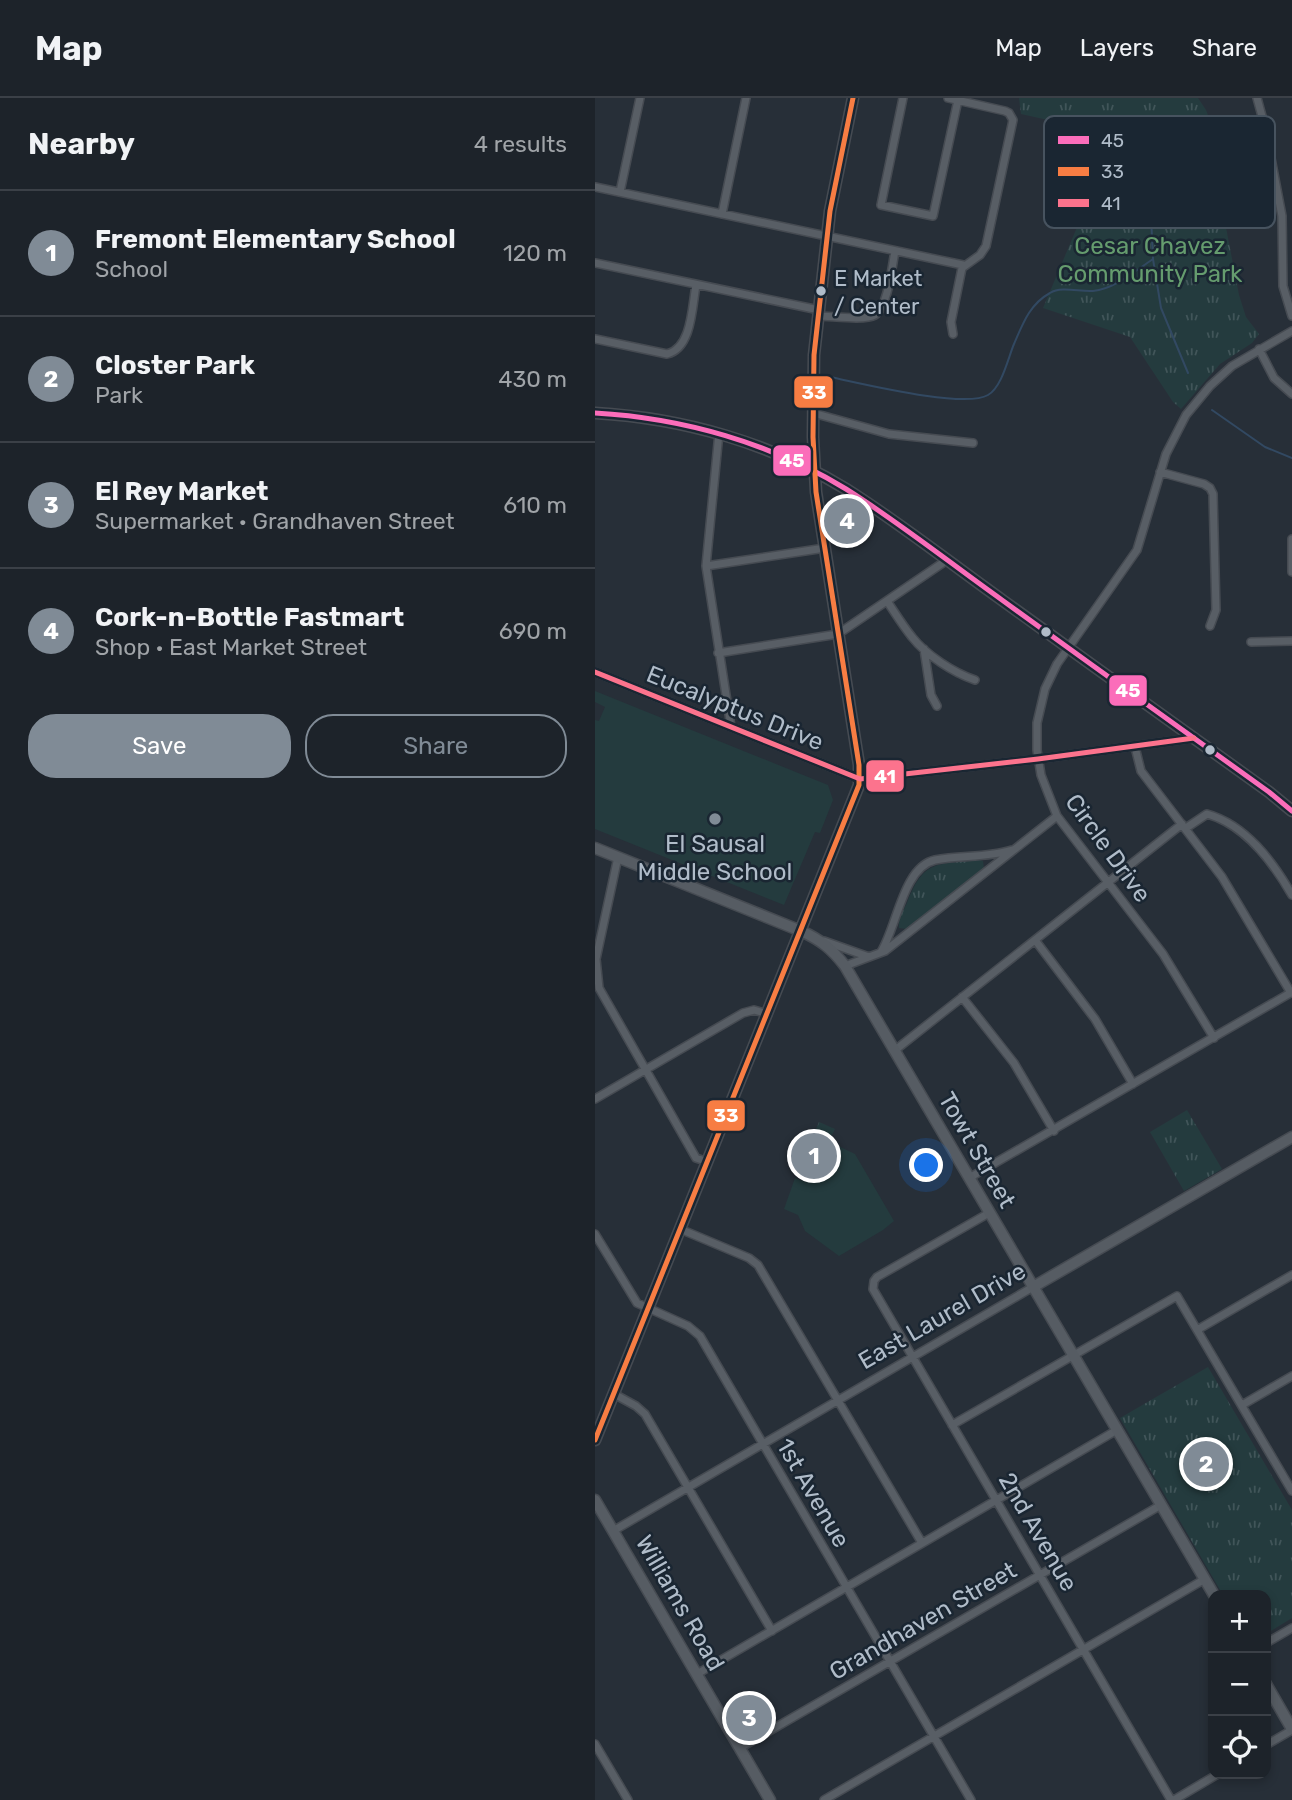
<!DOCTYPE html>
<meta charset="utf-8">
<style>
:root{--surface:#1d232a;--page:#2a2f36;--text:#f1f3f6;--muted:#a0a4a8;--line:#3b4047;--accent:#808b96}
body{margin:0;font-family:Rubik,sans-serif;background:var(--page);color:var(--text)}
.controls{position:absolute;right:21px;bottom:21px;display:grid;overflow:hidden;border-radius:14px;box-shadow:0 4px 10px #0003}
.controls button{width:63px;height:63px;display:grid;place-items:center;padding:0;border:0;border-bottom:2px solid var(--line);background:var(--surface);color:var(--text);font:35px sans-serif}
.you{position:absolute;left:332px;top:1068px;width:24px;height:24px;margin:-18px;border:5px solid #fff;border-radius:50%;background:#1a73e8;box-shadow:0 0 0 10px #1a73e833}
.badge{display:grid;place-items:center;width:46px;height:46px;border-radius:50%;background:var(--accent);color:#fff;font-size:23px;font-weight:700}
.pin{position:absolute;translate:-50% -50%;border:4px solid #fff;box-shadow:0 2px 7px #0006}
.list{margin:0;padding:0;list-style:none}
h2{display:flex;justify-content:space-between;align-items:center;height:91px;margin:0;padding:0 28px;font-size:30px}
h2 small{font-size:23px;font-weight:400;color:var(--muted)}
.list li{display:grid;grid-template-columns:46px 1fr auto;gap:21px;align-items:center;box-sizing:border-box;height:126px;padding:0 28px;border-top:2px solid var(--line)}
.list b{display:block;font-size:26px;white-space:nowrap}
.list p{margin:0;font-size:23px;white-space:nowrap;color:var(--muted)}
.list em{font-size:23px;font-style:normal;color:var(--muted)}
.actions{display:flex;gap:14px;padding:21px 28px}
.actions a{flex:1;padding:16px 0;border:2px solid var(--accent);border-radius:28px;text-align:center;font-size:24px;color:var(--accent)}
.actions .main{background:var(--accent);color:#fff}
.icon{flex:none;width:38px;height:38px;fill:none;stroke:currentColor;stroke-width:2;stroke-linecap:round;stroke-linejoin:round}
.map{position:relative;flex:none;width:697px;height:1702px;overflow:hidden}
header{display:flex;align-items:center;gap:42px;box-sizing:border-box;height:98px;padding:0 35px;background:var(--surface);border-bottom:2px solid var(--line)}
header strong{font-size:33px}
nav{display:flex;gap:38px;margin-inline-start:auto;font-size:24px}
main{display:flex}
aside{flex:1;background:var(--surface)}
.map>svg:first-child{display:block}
</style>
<header>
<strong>Map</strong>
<nav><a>Map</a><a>Layers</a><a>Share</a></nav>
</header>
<main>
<aside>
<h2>Nearby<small>4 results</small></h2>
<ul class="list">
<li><span class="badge">1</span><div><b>Fremont Elementary School</b><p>School</p></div><em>120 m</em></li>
<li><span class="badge">2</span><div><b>Closter Park</b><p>Park</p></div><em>430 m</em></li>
<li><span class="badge">3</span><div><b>El Rey Market</b><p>Supermarket · Grandhaven Street</p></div><em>610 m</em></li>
<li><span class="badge">4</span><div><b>Cork-n-Bottle Fastmart</b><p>Shop · East Market Street</p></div><em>690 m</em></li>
</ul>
<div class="actions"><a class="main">Save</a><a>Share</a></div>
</aside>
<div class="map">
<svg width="697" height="1702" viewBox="0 0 697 1702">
<defs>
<pattern id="park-tufts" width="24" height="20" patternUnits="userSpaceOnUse" patternTransform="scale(1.75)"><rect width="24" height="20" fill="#243b3e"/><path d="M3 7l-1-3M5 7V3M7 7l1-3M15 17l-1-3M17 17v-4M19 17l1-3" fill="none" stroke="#415559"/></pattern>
</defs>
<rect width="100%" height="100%" fill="#272f38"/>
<!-- green -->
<path fill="#243b3e" d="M 0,593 L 233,687 L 238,702 L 225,735 L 220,734 L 189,807 L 0,731 L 0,622 L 4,623 L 10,609 L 0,604 Z
M 235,1044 L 260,1056 L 299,1123 L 288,1132 L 244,1158 L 210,1133 L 203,1117 L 189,1111 L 200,1080 L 211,1084 L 229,1046 Z"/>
<!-- park -->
<path fill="url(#park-tufts)" d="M 424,0 L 603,0 L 611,12 L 617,28 L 628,114 L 644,197 L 651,219 L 664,236 L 657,245 L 625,266 L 586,311 L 578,304 L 535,239 L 448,210 L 491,108 L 497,78 L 489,30 L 426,16 Z
M 384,762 L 388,763 L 389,771 L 312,831 L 304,830 C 303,821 308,813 312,805 C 329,761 341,767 384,762 Z
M 592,1012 L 627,1071 L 589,1093 L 555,1034 Z
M 224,1024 L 240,1031 L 234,1043 L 227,1045 L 219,1064 L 209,1060 Z
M 613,1269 L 697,1412 L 697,1520 L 671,1536 L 671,1497 L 628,1497 L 525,1320 Z"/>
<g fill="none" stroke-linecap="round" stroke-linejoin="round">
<!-- stream -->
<path stroke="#324962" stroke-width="2" d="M 555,97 L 558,161 L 566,210 L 593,275
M 235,279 C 265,285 369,311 393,297 C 407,289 413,260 419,246 C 428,225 435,206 455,195 C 467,188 484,194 498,193 C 520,191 540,173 558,161
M 617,312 L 670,349 L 697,360"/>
<defs>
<path id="street" d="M 308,0 L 286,107 L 338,118 L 363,2
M 353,0 L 410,13 L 414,15 L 418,22 L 391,148 L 385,157 L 367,170 L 356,224 L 358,236
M 662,0 L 670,29 L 687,118 L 688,188 L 697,218
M 0,89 L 368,167
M 25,94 L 45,0
M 127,116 L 151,0
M 0,165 L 224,212
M 223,218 C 237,218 269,223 280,217 C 293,209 297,168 300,153
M 0,241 L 72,256 C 97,250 97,209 101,187
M 664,251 L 679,280 L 697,296
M 218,315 L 294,336 L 378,345
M 124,335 L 111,468 L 136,629
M 565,374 L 609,386 L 615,390 L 618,396 L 621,512 L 615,528
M 697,441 L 697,474
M 111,468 L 230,450
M 292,503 C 300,515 308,528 317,539 C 331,557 359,575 380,582
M 656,544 L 697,543
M 329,551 L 336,597 L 342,608
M 123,555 L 243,536 L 352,462
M 0,574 L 265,681 L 443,661 L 599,640
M 540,649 L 546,673 L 627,779 L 696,895
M 591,730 L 612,716 C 651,727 678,764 697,797
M 23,759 L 1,861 L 4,890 L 101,1060 L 113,1064
M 440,842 L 500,921 L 538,986
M 229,843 L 274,859
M 286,854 C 302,829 308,769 340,762 C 366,757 392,760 417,752
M 250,868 L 290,853 L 462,718
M 367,899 L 419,965 L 459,1033
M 619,940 L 568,856 L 462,718 L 446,677 L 442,652 L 442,625 L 450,591 L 462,566 L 542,452 L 571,356 L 591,317 L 615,288 L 637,268 L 697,233
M 299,953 L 587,726
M 0,1001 L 148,915 L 159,912 L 173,916
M 374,1080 L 697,894
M 394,1115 L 282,1179 L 279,1183 L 278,1191 L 576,1702
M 85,1131 L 154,1160 L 163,1167 L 327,1445
M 0,1136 L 42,1205 L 93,1228 L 105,1238 L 376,1702
M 602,1232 L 697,1177
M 19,1296 L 41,1308 L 50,1316 L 177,1533
M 647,1307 L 697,1278
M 357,1327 L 582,1198 L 697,1393
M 18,1433 L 438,1189
M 671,1545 L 697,1530
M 102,1576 L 522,1332
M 0,1646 L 33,1702
M 671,1647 L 697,1632
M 145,1650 L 566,1407
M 229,1702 L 610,1481
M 579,1702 L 623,1676"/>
<path id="secondary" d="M 0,315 C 88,320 176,345 251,391 C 305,425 355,465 407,502 C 496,566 585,631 674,694 L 697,713
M 0,750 L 206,833 C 226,842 237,851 250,868 L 619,1497
M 438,1189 L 697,1039
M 0,1342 L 264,687 L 264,667 L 221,394 L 218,339 L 219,257 L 235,113 L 258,0
M 0,1402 L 175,1702
M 671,1586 L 697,1631"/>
</defs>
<!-- street casing -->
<use href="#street" stroke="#464b52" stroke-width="10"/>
<!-- secondary casing -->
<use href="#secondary" stroke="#464b52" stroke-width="13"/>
<!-- street -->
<use href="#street" stroke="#585e65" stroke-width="7"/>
<!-- secondary -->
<use href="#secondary" stroke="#565c63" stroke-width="10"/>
<defs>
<path id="bus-1" d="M 0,315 C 88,320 176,345 251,391 C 305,425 355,465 407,502 C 496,566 585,631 674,694 L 697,713"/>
<path id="bus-2" d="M 0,1342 L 264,687 L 264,667 L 221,394 L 218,339 L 219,257 L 235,113 L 258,0"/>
<path id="bus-3" d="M 0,574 L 265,681 L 443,661 L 599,640"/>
</defs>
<!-- bus-1 casing -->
<use href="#bus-1" stroke="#1a2632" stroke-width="10"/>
<!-- bus-2 casing -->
<use href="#bus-2" stroke="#1a2632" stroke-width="10"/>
<!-- bus-3 casing -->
<use href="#bus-3" stroke="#1a2632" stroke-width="10"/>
<!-- bus-1 -->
<use href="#bus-1" stroke="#fb6dba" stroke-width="5"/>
<!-- bus-2 -->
<use href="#bus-2" stroke="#f77d43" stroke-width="5"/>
<!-- bus-3 -->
<use href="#bus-3" stroke="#fc738d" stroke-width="5"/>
</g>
<!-- markers -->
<g fill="#b0bcc9" stroke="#1a2632" stroke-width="2.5">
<circle cx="226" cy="193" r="6"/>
<circle cx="451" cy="534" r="6"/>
<circle cx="615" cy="652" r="6"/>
</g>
<circle fill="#808b96" stroke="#1a2632" stroke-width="2.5" cx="120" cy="721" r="7"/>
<g text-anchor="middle" stroke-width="5" stroke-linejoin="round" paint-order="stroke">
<!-- bus labels -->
<g font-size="22" fill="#b0bcc9" stroke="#1a2632" text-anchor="start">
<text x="239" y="188">E Market<tspan x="239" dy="28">/ Center</tspan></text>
</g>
<!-- park labels -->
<g font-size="24" fill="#659c6e" stroke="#1a2632">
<text x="555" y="156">Cesar Chavez<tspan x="555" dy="28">Community Park</tspan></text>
</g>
<!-- street labels -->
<g font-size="24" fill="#b0bcc9" stroke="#1a2632">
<text transform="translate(140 610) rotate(22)" y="8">Eucalyptus Drive</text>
<text transform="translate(513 750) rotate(54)" y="8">Circle Drive</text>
<text transform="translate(382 1052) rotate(60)" y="8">Towt Street</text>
<text transform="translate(347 1218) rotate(-30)" y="8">East Laurel Drive</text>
<text transform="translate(218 1395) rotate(60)" y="8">1st Avenue</text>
<text transform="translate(443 1434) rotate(60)" y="8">2nd Avenue</text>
<text transform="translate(85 1505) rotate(60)" y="8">Williams Road</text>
<text transform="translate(328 1523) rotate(-30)" y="8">Grandhaven Street</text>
</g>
<!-- poi labels -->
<g font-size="24" fill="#b0bcc9" stroke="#1a2632">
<text x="120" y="754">El Sausal<tspan x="120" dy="28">Middle School</tspan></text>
</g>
</g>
<!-- legend -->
<rect x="449" y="18" width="231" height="112" rx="10" fill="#1a2632" stroke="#47535f" stroke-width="2"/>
<rect x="463" y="38" width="31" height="8" fill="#fb6dba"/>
<rect x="463" y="69" width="31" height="9" fill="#f77d43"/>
<rect x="463" y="101" width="31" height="8" fill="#fc738d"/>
<g font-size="19" fill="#b0bcc9">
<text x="506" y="49">45</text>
<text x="506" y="80">33</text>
<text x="506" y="112">41</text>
</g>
<g stroke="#1a2632" stroke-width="2.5">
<rect x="198" y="277" width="41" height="34" rx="7" fill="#f77d43"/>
<rect x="177" y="346" width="40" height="33" rx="7" fill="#fb6dba"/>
<rect x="513" y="576" width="40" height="33" rx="7" fill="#fb6dba"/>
<rect x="270" y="661" width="40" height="34" rx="7" fill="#fc738d"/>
<rect x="111" y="1001" width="40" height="33" rx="7" fill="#f77d43"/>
</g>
<g font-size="19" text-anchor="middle" font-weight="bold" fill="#fff">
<text x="219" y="301">33</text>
<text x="197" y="369">45</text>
<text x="533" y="599">45</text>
<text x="290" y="685">41</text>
<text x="131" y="1024">33</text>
</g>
</svg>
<div class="controls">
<button>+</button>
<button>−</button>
<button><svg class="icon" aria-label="locate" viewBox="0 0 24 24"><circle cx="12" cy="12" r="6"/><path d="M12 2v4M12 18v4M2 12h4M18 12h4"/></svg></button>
</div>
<div class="you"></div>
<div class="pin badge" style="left:219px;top:1058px">1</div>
<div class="pin badge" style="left:611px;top:1366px">2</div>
<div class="pin badge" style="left:154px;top:1620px">3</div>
<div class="pin badge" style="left:252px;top:423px">4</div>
</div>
</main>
